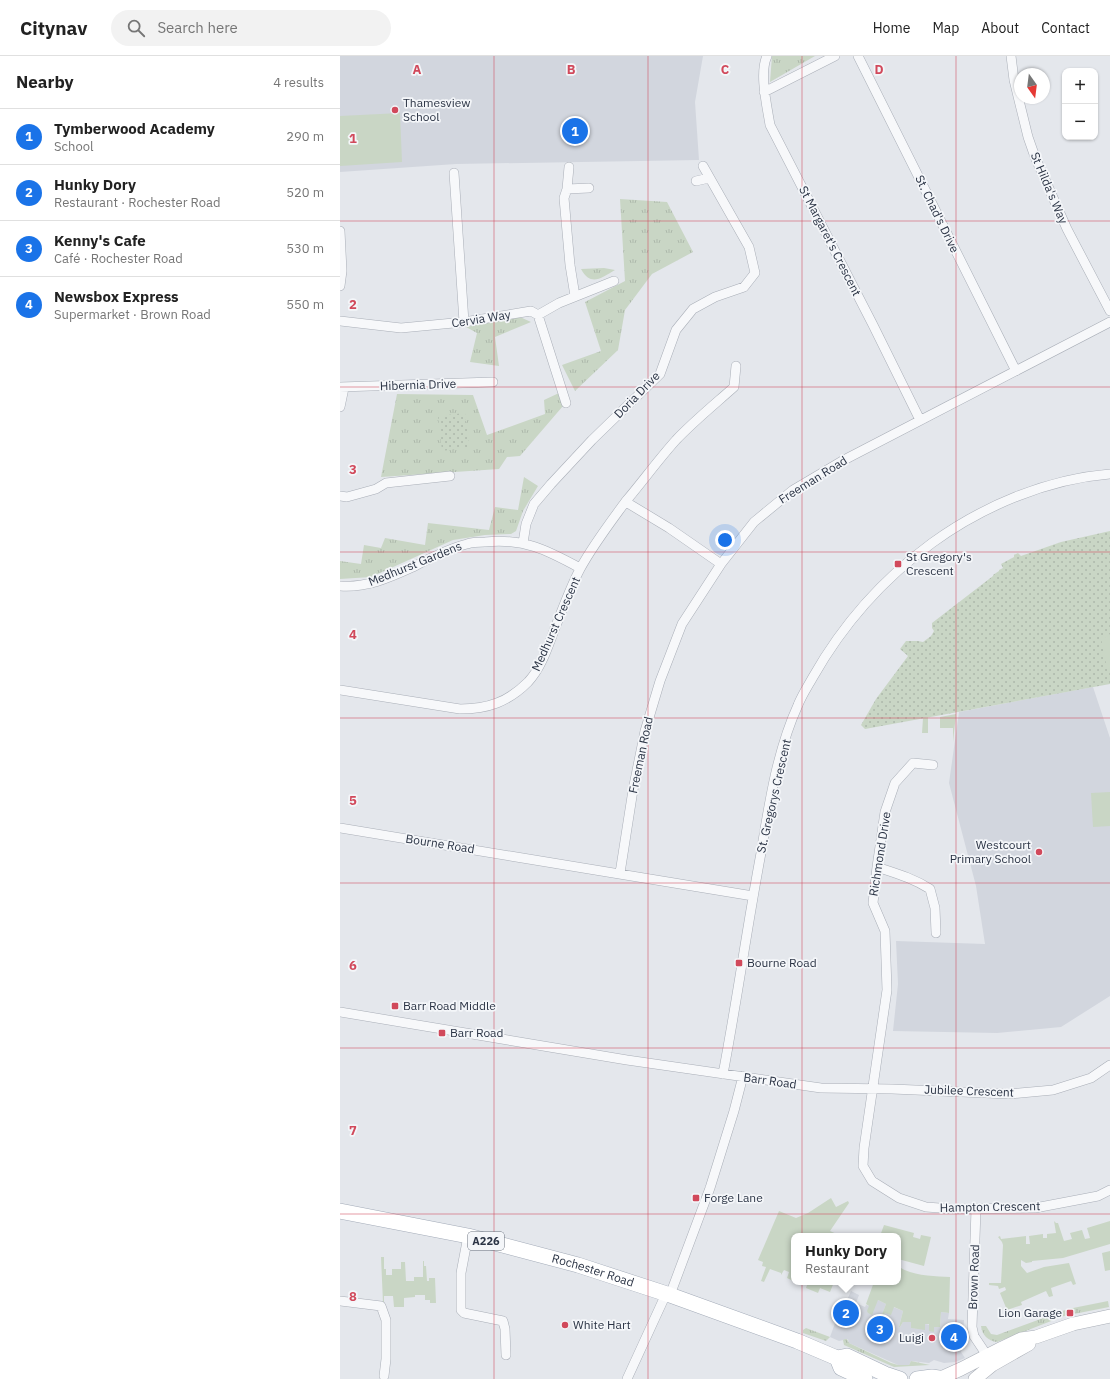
<!DOCTYPE html>
<meta charset="utf-8">
<style>
:root{--surface:#fff;--page:#f2f2f2;--text:#222;--muted:#767676;--line:#e0e0e0;--accent:#1a73e8}
body{margin:0;font-family:"IBM Plex Sans",sans-serif;background:var(--page);color:var(--text)}
.controls{position:absolute;right:12px;top:12px;display:grid;overflow:hidden;border-radius:8px;box-shadow:0 1px 3px #0004}
.controls button{width:36px;height:36px;display:grid;place-items:center;padding:0;border:0;border-bottom:1px solid var(--line);background:var(--surface);color:var(--text);font:20px sans-serif}
.compass{position:absolute;left:674px;top:12px;width:36px;height:36px;border-radius:50%;background:var(--surface);box-shadow:0 1px 3px #0004;rotate:166deg}
.you{position:absolute;left:385px;top:484px;width:14px;height:14px;margin:-10px;border:3px solid #fff;border-radius:50%;background:#1a73e8;box-shadow:0 0 0 6px #1a73e833}
.badge{display:grid;place-items:center;width:26px;height:26px;border-radius:50%;background:var(--accent);color:#fff;font-size:13px;font-weight:700}
.pin{position:absolute;translate:-50% -50%;border:2px solid #fff;box-shadow:0 1px 4px #0006}
.popup{position:absolute;left:451px;top:1177px;width:110px;height:52px;box-sizing:border-box;display:grid;place-content:center;border-radius:8px;background:var(--surface);filter:drop-shadow(0 1px 3px #0005);font-size:13px;white-space:nowrap;color:var(--muted)}
.popup b{font-size:15px;color:var(--text)}
.popup::after{content:'';position:absolute;left:50%;top:100%;margin-left:-8px;border:8px solid transparent;border-top-color:var(--surface)}
.list{margin:0;padding:0;list-style:none}
h2{display:flex;justify-content:space-between;align-items:center;height:52px;margin:0;padding:0 16px;font-size:17px}
h2 small{font-size:13px;font-weight:400;color:var(--muted)}
.list li{display:grid;grid-template-columns:26px 1fr auto;gap:12px;align-items:center;box-sizing:border-box;height:56px;padding:0 16px;border-top:1px solid var(--line)}
.list b{display:block;font-size:15px;white-space:nowrap}
.list p{margin:0;font-size:13px;white-space:nowrap;color:var(--muted)}
.list em{font-size:13px;font-style:normal;color:var(--muted)}
.icon{flex:none;width:22px;height:22px;fill:none;stroke:currentColor;stroke-width:2;stroke-linecap:round;stroke-linejoin:round}
.map{position:relative;flex:none;width:770px;height:1323px;overflow:hidden}
header{display:flex;align-items:center;gap:24px;box-sizing:border-box;height:56px;padding:0 20px;background:var(--surface);border-bottom:1px solid var(--line)}
header strong{font-size:19px}
nav{display:flex;gap:22px;margin-inline-start:auto;font-size:14px}
.search{width:280px;height:36px;background:var(--page);display:flex;align-items:center;gap:10px;box-sizing:border-box;padding:0 14px;border-radius:22px;color:var(--muted);font-size:15px}
main{display:flex}
aside{flex:1;background:var(--surface)}
.map>svg:first-child{display:block}
</style>
<header>
<strong>Citynav</strong>
<div class="search"><svg class="icon" aria-label="search" viewBox="0 0 24 24"><circle cx="10" cy="10" r="6"/><path d="M15 15l6 6"/></svg>Search here</div>
<nav><a>Home</a><a>Map</a><a>About</a><a>Contact</a></nav>
</header>
<main>
<aside>
<h2>Nearby<small>4 results</small></h2>
<ul class="list">
<li><span class="badge">1</span><div><b>Tymberwood Academy</b><p>School</p></div><em>290 m</em></li>
<li><span class="badge">2</span><div><b>Hunky Dory</b><p>Restaurant · Rochester Road</p></div><em>520 m</em></li>
<li><span class="badge">3</span><div><b>Kenny's Cafe</b><p>Café · Rochester Road</p></div><em>530 m</em></li>
<li><span class="badge">4</span><div><b>Newsbox Express</b><p>Supermarket · Brown Road</p></div><em>550 m</em></li>
</ul>
</aside>
<div class="map">
<svg width="770" height="1323" viewBox="0 0 770 1323">
<defs>
<pattern id="grass-tufts" width="24" height="20" patternUnits="userSpaceOnUse"><rect width="24" height="20" fill="#c9d6c5"/><path d="M3 7l-1-3M5 7V3M7 7l1-3M15 17l-1-3M17 17v-4M19 17l1-3" fill="none" stroke="#adb8ab"/></pattern>
<pattern id="park-dots" width="8" height="8" patternUnits="userSpaceOnUse"><rect width="8" height="8" fill="#c9d6c5"/><path d="M2 2h.1M6 6h.1" fill="none" stroke="#adb8ab" stroke-width="1.8" stroke-linecap="round"/></pattern>
</defs>
<rect width="100%" height="100%" fill="#e4e7ec"/>
<!-- built -->
<path fill="#d2d6de" d="M 0,0 L 363,0 L 355,46 L 359,104 L 116,108 L 0,116 Z
M 753,631 L 770,682 L 770,940 L 721,971 L 657,977 L 553,975 L 558,928 L 556,885 L 645,888 L 636,830 L 609,727 L 619,656 Z
M 511,1235 L 519,1239 L 516,1247 L 525,1251 L 526,1249 L 529,1250 L 538,1244 L 546,1248 L 542,1259 L 542,1261 L 543,1262 L 545,1257 L 553,1251 L 563,1255 L 559,1271 L 560,1271 L 563,1266 L 571,1266 L 571,1272 L 585,1273 L 585,1268 L 600,1271 L 601,1256 L 609,1257 L 608,1263 L 624,1264 L 621,1296 L 625,1302 L 615,1306 L 604,1307 L 594,1304 L 589,1307 L 571,1305 L 569,1309 L 558,1309 L 509,1287 L 508,1283 L 499,1285 L 490,1281 L 498,1259 L 500,1260 Z"/>
<!-- grass -->
<path fill="url(#grass-tufts)" d="M 432,0 L 475,0 L 430,26 Z
M 280,143 L 327,146 L 353,196 L 312,218 L 285,254 L 278,294 L 235,335 L 222,309 L 261,295 L 245,246 L 285,225 Z
M 264,212 L 275,214 C 261,222 251,231 241,213 Z
M 180,261 L 191,266 L 155,281 L 159,310 L 130,306 L 137,277 L 126,271 Z
M 219,337 L 223,350 L 180,400 L 167,401 L 159,413 L 41,421 L 57,338 L 133,339 L 147,379 L 205,358 L 204,344 Z
M 184,421 L 198,430 L 183,455 L 176,475 L 171,478 L 145,479 L 113,484 L 31,521 L 0,523 L 0,505 L 21,508 L 24,489 L 41,492 L 45,482 L 85,489 L 88,467 L 149,474 L 155,451 L 178,454 Z
M 768,1245 L 769,1251 L 724,1260 L 657,1286 C 648,1285 642,1279 641,1270 L 646,1270 L 651,1278 L 657,1279 L 728,1253 Z
M 466,1272 L 490,1281 L 486,1285 L 463,1277 L 463,1274 Z
M 505,1283 L 507,1283 L 509,1287 L 551,1307 L 558,1309 L 569,1309 L 571,1305 L 590,1309 L 554,1311 L 504,1289 L 503,1284 Z"/>
<!-- park -->
<path fill="url(#park-dots)" d="M 125,357 L 129,391 L 102,395 L 98,360 Z
M 770,475 L 770,628 L 525,673 L 521,669 L 536,643 L 568,600 L 560,593 L 566,585 L 578,585 L 583,586 L 591,580 L 594,575 L 592,572 L 592,567 L 653,520 L 653,519 L 659,515 L 659,514 L 663,512 L 661,508 L 674,501 L 674,499 L 678,497 L 681,500 L 721,486 Z"/>
<!-- garden -->
<path fill="#c9d6c5" d="M 60,57 L 62,106 L 0,110 L 0,60 Z
M 770,578 L 770,612 L 767,612 L 761,582 L 766,581 Z
M 616,658 L 613,686 L 613,672 L 600,672 L 600,661 Z
M 588,661 L 588,677 L 582,677 L 583,662 Z
M 770,736 L 770,770 L 753,771 L 751,737 Z
M 491,1142 L 496,1151 L 508,1145 L 509,1147 L 490,1175 L 501,1180 L 454,1180 L 453,1225 L 447,1222 L 449,1216 L 444,1214 L 441,1219 L 441,1217 L 430,1213 L 424,1226 L 421,1225 L 426,1211 L 422,1210 L 423,1206 L 418,1204 L 439,1155 L 456,1162 L 468,1157 Z
M 714,1165 L 716,1167 L 718,1167 L 724,1185 L 732,1183 L 730,1177 L 742,1174 L 745,1183 L 750,1182 L 747,1172 L 770,1165 L 770,1188 L 723,1202 L 692,1205 L 692,1206 L 686,1207 L 681,1204 L 681,1210 L 687,1217 L 704,1211 L 729,1207 L 736,1228 L 733,1229 L 731,1225 L 711,1232 L 713,1240 L 709,1241 L 706,1235 L 681,1246 L 682,1249 L 667,1254 L 660,1237 L 666,1234 L 665,1231 L 659,1233 L 658,1230 L 649,1229 L 649,1227 L 661,1227 L 663,1189 L 662,1186 L 658,1181 L 660,1180 L 661,1183 L 686,1180 L 686,1188 L 690,1188 L 689,1180 L 703,1178 L 703,1182 L 707,1182 L 707,1178 L 716,1177 Z
M 544,1169 L 574,1177 L 573,1181 L 580,1183 L 581,1179 L 591,1181 L 584,1210 L 558,1203 L 558,1180 L 540,1180 Z
M 770,1195 L 770,1214 L 765,1215 L 762,1197 Z
M 41,1201 L 44,1201 L 44,1213 L 46,1213 L 46,1219 L 52,1219 L 52,1213 L 61,1213 L 61,1206 L 65,1206 L 66,1225 L 74,1225 L 74,1221 L 83,1221 L 83,1205 L 84,1205 L 84,1210 L 86,1210 L 87,1225 L 89,1225 L 89,1222 L 95,1222 L 96,1247 L 90,1247 L 90,1244 L 85,1244 L 85,1239 L 75,1239 L 75,1241 L 64,1242 L 64,1251 L 54,1251 L 53,1240 L 44,1240 L 44,1246 L 43,1247 Z
M 558,1210 C 571,1220 594,1220 610,1221 L 609,1257 L 601,1256 L 600,1271 L 594,1271 L 594,1276 L 589,1275 L 589,1268 L 585,1268 L 585,1274 L 571,1272 L 571,1266 L 563,1266 L 560,1271 L 559,1271 L 563,1255 L 554,1251 L 551,1259 L 545,1257 L 543,1262 L 541,1261 L 546,1248 L 538,1244 L 532,1259 L 528,1257 L 527,1255 L 529,1250 L 526,1248 L 534,1226 L 558,1226 Z
M 468,1226 L 494,1226 L 490,1236 L 480,1232 L 478,1237 L 466,1232 Z"/>
<g fill="none" stroke-linecap="round" stroke-linejoin="round">
<defs>
<path id="minor" d="M 427,0 C 419,17 427,50 430,69 L 533,269 L 580,364
M 518,0 L 676,315
M 671,0 L 674,24 L 688,81 L 695,101 L 727,173 L 770,255
M 424,36 L 495,0
M 114,117 L 124,266
M 356,125 L 369,122
M 227,133 L 229,111
M 0,175 L 2,215 L 0,230
M 235,240 L 230,209 L 224,142 L 227,133 L 249,132
M 198,259 L 226,347
M 0,265 L 61,272 L 124,266 L 191,255 L 198,259 L 219,247 L 274,225
M 0,331 L 153,326
M 0,351 L 4,332
M 0,440 L 7,441 L 36,433 L 46,427 L 110,420
M 286,446 L 329,472 L 381,508
M 183,487 L 186,468 L 194,448 L 211,428 L 252,384 L 320,318 L 336,274 L 353,253 L 375,241 L 404,231 L 415,217 L 409,191 L 363,110
M 0,530 C 26,532 49,522 73,511 C 90,502 108,493 127,488 C 132,486 139,486 145,486 C 184,482 207,494 240,512
M 0,634 L 120,653 C 148,653 168,646 188,626 C 202,611 208,590 215,572 C 223,552 230,532 240,513 C 253,489 270,467 286,445 C 303,425 318,404 336,384 C 354,365 375,348 394,331 L 396,310
M 593,709 L 573,707 L 555,727 L 545,756 L 537,811 L 533,847 L 545,875 L 547,934 L 524,1092 L 523,1110 L 532,1125 L 559,1142 L 586,1151 L 613,1153 L 695,1152 L 758,1140 L 770,1134
M 0,772 L 413,840
M 537,811 C 555,817 573,822 590,833 L 595,852 L 596,877
M 280,817 L 293,734 L 305,675 L 320,625 L 342,568 L 381,508 L 414,466 L 453,434 L 502,405 L 770,266
M 0,956 L 287,1004 L 481,1032 L 552,1033 L 669,1038 L 713,1034 L 751,1022 L 770,1009
M 383,1018 C 397,945 407,871 421,797 C 429,748 437,695 458,649 C 462,639 468,630 473,621 C 503,568 543,523 592,487 C 643,450 707,423 770,418
M 636,1153 L 632,1271 L 634,1280 L 650,1304
M 128,1180 L 121,1217 L 121,1254 L 124,1257 L 163,1265 L 165,1273 L 166,1299
M 330,1239 L 370,1132 L 394,1055 L 403,1020
M 0,1245 L 41,1250 L 46,1264 L 46,1303 L 44,1320
M 287,1323 L 326,1238"/>
<path id="secondary" d="M 601,1322 L 621,1313 L 662,1292 L 681,1283 L 696,1281 L 733,1268 L 770,1260
M 635,1323 L 652,1309 L 689,1288"/>
<g id="primary">
<path id="s1" d="M 0,1155 L 128,1180 L 238,1209 L 330,1239 L 457,1285 L 497,1302 L 507,1300 L 545,1318 L 560,1323"/>
<path d="M 497,1302 L 501,1312 L 525,1323"/>
<path d="M 577,1323 L 592,1321 L 605,1323"/>
</g>
</defs>
<!-- minor casing -->
<use href="#minor" stroke="#a9aeb7" stroke-width="10"/>
<!-- secondary casing -->
<use href="#secondary" stroke="#a9aeb7" stroke-width="14"/>
<!-- primary casing -->
<use href="#primary" stroke="#a3abb8" stroke-width="16"/>
<!-- minor -->
<use href="#minor" stroke="#f7f8fa" stroke-width="9"/>
<!-- secondary -->
<use href="#secondary" stroke="#fff" stroke-width="13"/>
<!-- primary -->
<use href="#primary" stroke="#fff" stroke-width="15"/>
</g>
<!-- grid -->
<path fill="none" stroke="#d1495b" stroke-width="1" stroke-opacity="0.55" d="M 154,0 L 154,1323M 308,0 L 308,1323M 462,0 L 462,1323M 616,0 L 616,1323M 0,165 L 770,165M 0,331 L 770,331M 0,496 L 770,496M 0,662 L 770,662M 0,827 L 770,827M 0,992 L 770,992M 0,1158 L 770,1158"/>
<!-- markers -->
<g fill="#d1495b" stroke="#f4f6f9" stroke-width="1.5">
<circle cx="55" cy="54" r="4"/>
<rect x="554" y="504" width="8" height="8" rx="2"/>
<circle cx="699" cy="796" r="4"/>
<rect x="395" y="903" width="8" height="8" rx="2"/>
<rect x="51" y="946" width="8" height="8" rx="2"/>
<rect x="98" y="973" width="8" height="8" rx="2"/>
<rect x="352" y="1138" width="8" height="8" rx="2"/>
<rect x="726" y="1253" width="8" height="8" rx="2"/>
<circle cx="225" cy="1269" r="4"/>
<circle cx="592" cy="1282" r="4"/>
</g>
<g text-anchor="middle" stroke-width="3.5" stroke-linejoin="round" paint-order="stroke">
<!-- shield labels -->
<rect fill="#f4f6f9" stroke="#676e7b" stroke-width="1" x="128" y="1176" width="36" height="18" rx="3"/>
<g font-size="11" font-weight="bold" fill="#2b3445">
<text x="146" y="1189">A226</text>
</g>
<!-- poi labels -->
<g font-size="12" fill="#2b3445" stroke="#f4f6f9" text-anchor="start">
<text x="63" y="51">Thamesview<tspan x="63" dy="14">School</tspan></text>
<text x="566" y="505">St Gregory's<tspan x="566" dy="14">Crescent</tspan></text>
<text x="691" y="793" text-anchor="end">Westcourt<tspan x="691" dy="14">Primary School</tspan></text>
<text x="407" y="911">Bourne Road</text>
<text x="63" y="954">Barr Road Middle</text>
<text x="110" y="981">Barr Road</text>
<text x="364" y="1146">Forge Lane</text>
<text x="722" y="1261" text-anchor="end">Lion Garage</text>
<text x="233" y="1273">White Hart</text>
<text x="584" y="1286" text-anchor="end">Luigi</text>
</g>
<!-- street labels -->
<g font-size="12" fill="#2b3445" stroke="#f4f6f9">
<text transform="translate(709 132) rotate(67)" y="4">St Hilda's Way</text>
<text transform="translate(597 158) rotate(64)" y="4">St. Chad's Drive</text>
<text transform="translate(490 185) rotate(63)" y="4">St Margaret's Crescent</text>
<text transform="translate(141 263) rotate(-9)" y="4">Cervia Way</text>
<text transform="translate(78 329) rotate(-2)" y="4">Hibernia Drive</text>
<text transform="translate(297 339) rotate(-46)" y="4">Doria Drive</text>
<text transform="translate(473 424) rotate(-32)" y="4">Freeman Road</text>
<text transform="translate(75 508) rotate(-22)" y="4">Medhurst Gardens</text>
<text transform="translate(216 568) rotate(-66)" y="4">Medhurst Crescent</text>
<text transform="translate(301 699) rotate(-78)" y="4">Freeman Road</text>
<text transform="translate(434 740) rotate(-77)" y="4">St. Gregorys Crescent</text>
<text transform="translate(100 788) rotate(9)" y="4">Bourne Road</text>
<text transform="translate(540 798) rotate(-81)" y="4">Richmond Drive</text>
<text transform="translate(430 1025) rotate(8)" y="4">Barr Road</text>
<text transform="translate(629 1035) rotate(2)" y="4">Jubilee Crescent</text>
<text transform="translate(650 1151) rotate(-1)" y="4">Hampton Crescent</text>
<text dy="4" stroke="none"><textPath href="#s1" startOffset="260">Rochester Road</textPath></text>
<text transform="translate(634 1221) rotate(-88)" y="4">Brown Road</text>
</g>
</g>
<g font-size="13" text-anchor="middle" font-weight="bold" fill="#d1495b" stroke="#f4f6f9" stroke-width="3.5" stroke-linejoin="round" paint-order="stroke">
<text x="77" y="18">A</text>
<text x="231" y="18">B</text>
<text x="385" y="18">C</text>
<text x="539" y="18">D</text>
<text x="13" y="87">1</text>
<text x="13" y="253">2</text>
<text x="13" y="418">3</text>
<text x="13" y="583">4</text>
<text x="13" y="749">5</text>
<text x="13" y="914">6</text>
<text x="13" y="1079">7</text>
<text x="13" y="1245">8</text>
</g>
</svg>
<div class="controls">
<button>+</button>
<button>−</button>
</div>
<svg class="compass" viewBox="-18 -18 36 36"><path d="M0-13l5 13h-10z" fill="#e53935"/><path d="M0 13l5-13h-10z" fill="#767676"/></svg>
<div class="you"></div>
<div class="pin badge" style="left:235px;top:75px">1</div>
<div class="pin badge" style="left:506px;top:1257px">2</div>
<div class="popup"><b>Hunky Dory</b>Restaurant</div>
<div class="pin badge" style="left:540px;top:1273px">3</div>
<div class="pin badge" style="left:614px;top:1281px">4</div>
</div>
</main>
